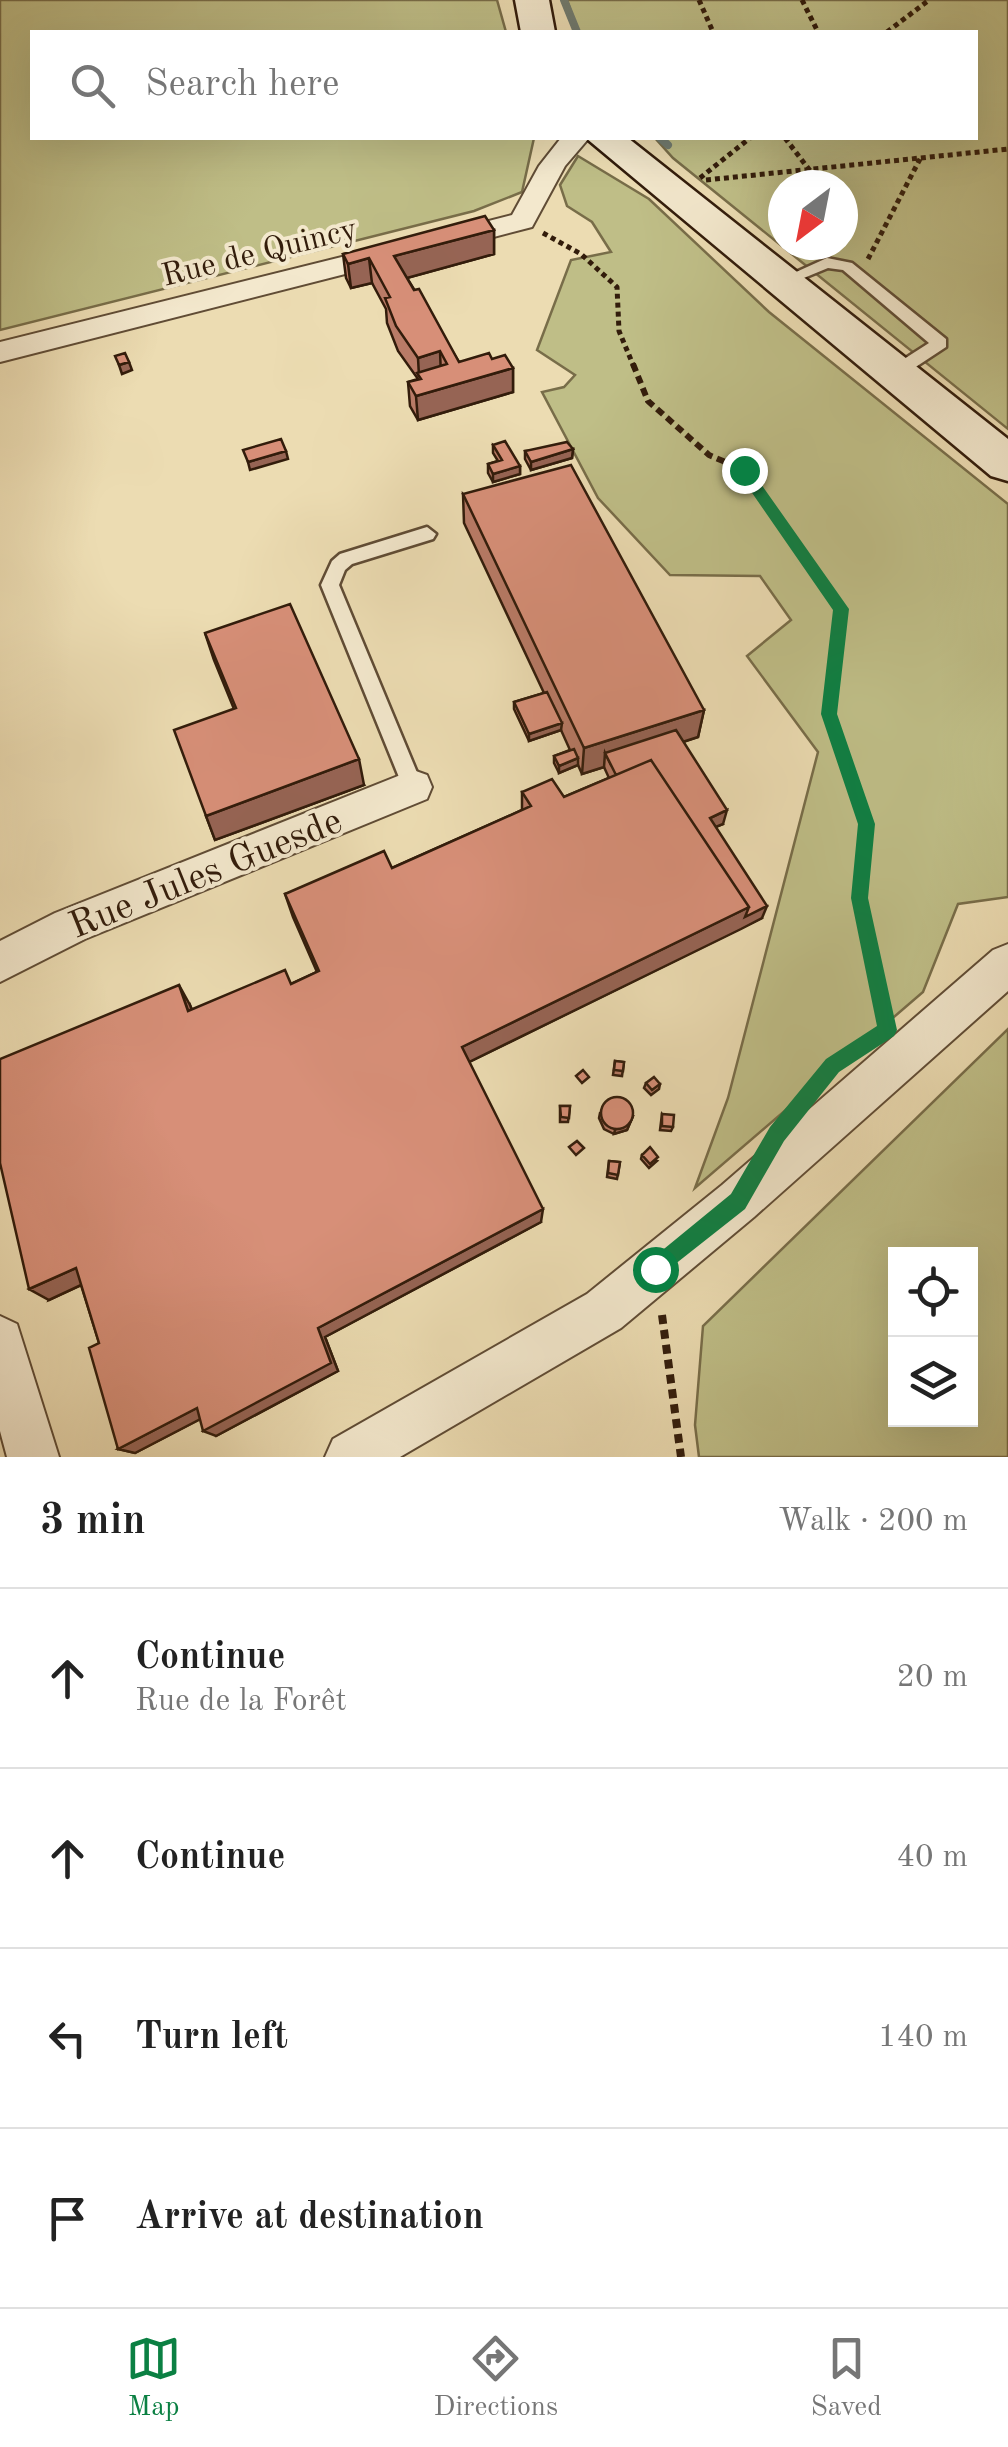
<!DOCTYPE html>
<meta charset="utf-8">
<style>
:root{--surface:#fff;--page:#f6f6f6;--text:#222;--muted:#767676;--line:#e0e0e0;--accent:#0b8043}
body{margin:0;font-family:"Old Standard TT",serif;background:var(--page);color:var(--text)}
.controls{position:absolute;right:30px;bottom:30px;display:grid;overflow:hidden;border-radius:0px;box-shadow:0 10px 40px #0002}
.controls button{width:90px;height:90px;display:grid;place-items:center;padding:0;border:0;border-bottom:2px solid var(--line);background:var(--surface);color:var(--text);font:50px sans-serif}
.compass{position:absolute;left:768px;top:170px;width:90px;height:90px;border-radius:50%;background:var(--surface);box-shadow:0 10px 40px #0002;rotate:212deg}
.stop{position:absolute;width:30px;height:30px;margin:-22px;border:8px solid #0b8043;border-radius:50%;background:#fff}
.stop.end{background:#0b8043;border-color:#fff;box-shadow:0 2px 10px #0008}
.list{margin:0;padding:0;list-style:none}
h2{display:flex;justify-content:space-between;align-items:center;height:130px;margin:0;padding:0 40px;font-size:42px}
h2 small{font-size:32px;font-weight:400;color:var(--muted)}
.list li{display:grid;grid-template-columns:65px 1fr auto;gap:30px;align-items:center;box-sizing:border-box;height:180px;padding:0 40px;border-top:2px solid var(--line)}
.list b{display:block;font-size:38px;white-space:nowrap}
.list p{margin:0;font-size:32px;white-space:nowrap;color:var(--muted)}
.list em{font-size:32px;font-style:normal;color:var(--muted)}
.icon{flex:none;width:55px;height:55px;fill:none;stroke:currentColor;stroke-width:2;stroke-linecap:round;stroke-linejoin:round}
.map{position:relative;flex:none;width:1008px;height:1457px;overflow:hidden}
.search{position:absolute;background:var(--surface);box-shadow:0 10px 40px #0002;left:30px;right:30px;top:30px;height:110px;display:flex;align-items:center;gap:25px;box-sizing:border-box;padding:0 35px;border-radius:0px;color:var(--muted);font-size:38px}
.sheet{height:850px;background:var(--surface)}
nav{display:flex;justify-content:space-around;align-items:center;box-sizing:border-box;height:140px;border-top:2px solid var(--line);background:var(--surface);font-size:28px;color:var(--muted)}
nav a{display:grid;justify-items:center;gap:5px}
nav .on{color:var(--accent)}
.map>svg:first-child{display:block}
</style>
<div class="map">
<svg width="1008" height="1457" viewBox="0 0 1008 1457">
<rect width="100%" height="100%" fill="#ecdcb2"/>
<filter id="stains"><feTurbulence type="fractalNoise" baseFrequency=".002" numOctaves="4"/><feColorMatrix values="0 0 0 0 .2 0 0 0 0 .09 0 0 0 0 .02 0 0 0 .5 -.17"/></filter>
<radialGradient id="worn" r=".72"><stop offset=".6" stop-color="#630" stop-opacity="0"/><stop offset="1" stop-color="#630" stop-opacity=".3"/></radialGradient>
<!-- green -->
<path fill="#bfbe87" stroke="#786d49" stroke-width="2.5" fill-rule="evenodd" d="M 0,0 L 497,0 L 506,32 L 32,32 L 32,138 L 534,138 L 522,192 L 474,211 L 0,330 Z
M 567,0 L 1008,0 L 1008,429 L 673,158 L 655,138 L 976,138 L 976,32 L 578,32 ZM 783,185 L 843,185 L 843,245 L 783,245 Z
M 578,156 L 649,199 L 769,312 L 1008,504 L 1008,897 L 958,904 L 923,992 L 695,1188 L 728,1098 L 818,752 L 747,656 L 791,620 L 760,576 L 670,575 L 598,498 L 542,392 L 564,387 L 575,375 L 537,350 L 571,260 L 611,252 L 592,222 L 567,206 L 560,185 Z
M 1008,1029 L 1008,1457 L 699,1457 L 695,1425 L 703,1326 ZM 896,1254 L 970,1254 L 970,1420 L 896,1420 Z"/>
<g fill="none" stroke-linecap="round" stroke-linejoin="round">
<!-- stream -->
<path stroke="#707b70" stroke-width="8" d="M 564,0 L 577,32
M 660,138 L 668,145"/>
<defs>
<path id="lane" d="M 827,258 L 852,263 L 946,339 L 946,347 L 902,376 L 890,376 L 890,368 L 929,343 L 843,270 L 828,268 L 782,287 L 774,282 Z
M 427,527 L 436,534 L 433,539 L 352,564 L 345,570 L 339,585 L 423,787 L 420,793 L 413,796 L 406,793 L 403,787 L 321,585 L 332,561 L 340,554 Z"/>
<path id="street" d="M 561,138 L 589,138 L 565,166 L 532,227 L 444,250 L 434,247 L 430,241 L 434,235 L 512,215 L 539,166 Z
M 390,245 L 400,248 L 404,254 L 400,260 L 0,362 L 0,342 Z
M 413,770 L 427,775 L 432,787 L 427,799 L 85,939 L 0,982 L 0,941 L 55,913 Z
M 1008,944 L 1008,991 L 754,1217 L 621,1328 L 400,1457 L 325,1457 L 333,1439 L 587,1294 L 722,1185 L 993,950 Z
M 0,1316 L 17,1324 L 59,1457 L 7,1457 L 0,1431 Z"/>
<path id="secondary" d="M 515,0 L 549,0 L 555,32 L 521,32 Z
M 586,138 L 628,138 L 1008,439 L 1008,481 L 991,476 Z"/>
</defs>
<!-- lane casing -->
<use href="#lane" stroke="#604c35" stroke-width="5"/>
<!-- street casing -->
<use href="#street" stroke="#604c35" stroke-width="4"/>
<!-- secondary casing -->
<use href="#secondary" stroke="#321c0b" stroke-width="5"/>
<!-- path-far2 -->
<path stroke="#321c0b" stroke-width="5" stroke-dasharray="5 4" stroke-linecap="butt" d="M 699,0 L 713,32
M 802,0 L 818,32
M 887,32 L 929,0
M 785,138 L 821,185
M 700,178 L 750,138
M 706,180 L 1008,149
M 543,233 L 581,254 L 617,287 L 619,331 L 634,367
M 868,259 L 920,159"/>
<!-- path-far1 -->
<path stroke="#321c0b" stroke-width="6" stroke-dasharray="8 5" stroke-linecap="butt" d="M 633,364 L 648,401 L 709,455 L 744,470 L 841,609 L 829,714 L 867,824 L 865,841"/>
<!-- path -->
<path stroke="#321c0b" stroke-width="8" stroke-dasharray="9 6" stroke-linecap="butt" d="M 865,839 L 859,898 L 886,1025
M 662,1315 L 681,1457"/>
<!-- lane -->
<use href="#lane" fill="#f3e8cd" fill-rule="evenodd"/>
<!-- street -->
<use href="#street" fill="#f3e8cd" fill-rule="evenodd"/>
<!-- secondary -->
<use href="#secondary" fill="#f3e8cd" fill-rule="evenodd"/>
</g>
<!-- wall -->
<path fill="#b97b67" stroke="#321c0b" stroke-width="2.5" d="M 494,230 L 494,254 L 407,278 L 459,362 L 492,359 L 513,368 L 513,392 L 418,420 L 410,406 L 408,382 L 418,379 L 398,351 L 387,323 L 386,309 L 372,283 L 351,288 L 346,278 L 343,254 Z
M 493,445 L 520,466 L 520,474 L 493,482 L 488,473 L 488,464 L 498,461 L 493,453 Z
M 573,449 L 572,458 L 531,470 L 525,459 L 525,451 Z
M 463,494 L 704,710 L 698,737 L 683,742 L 723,824 L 715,827 L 762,918 L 469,1062 L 541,1222 L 325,1337 L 338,1371 L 216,1436 L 200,1419 L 135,1453 L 118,1449 L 99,1343 L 81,1285 L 49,1300 L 190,1005 L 192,1010 L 291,984 L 317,972 L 293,917 L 285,894 L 392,868 L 522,810 L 522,792 L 564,797 L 609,778 L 604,767 L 582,774 L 578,765 L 559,773 L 554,763 L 554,756 L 570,750 L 561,730 L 529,741 L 514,709 L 514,702 L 544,693 L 464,523 Z
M 205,633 L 364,785 L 215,840 L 206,816 L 234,709 L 214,660 Z
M 615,1061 L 624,1062 L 622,1076 L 613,1075 Z
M 646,1083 L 660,1084 L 659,1089 L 651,1095 L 644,1088 Z
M 560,1106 L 570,1106 L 568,1122 L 560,1122 Z
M 600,1113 L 633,1116 L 627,1130 L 614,1134 L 604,1129 L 599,1118 Z
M 662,1114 L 673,1127 L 671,1131 L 660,1130 Z
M 642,1155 L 657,1161 L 649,1168 L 641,1159 Z
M 609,1161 L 620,1162 L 617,1179 L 607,1177 Z"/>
<!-- shaded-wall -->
<path fill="#966454" stroke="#321c0b" stroke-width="2.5" d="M 494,230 L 494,254 L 396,281 L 394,256 Z
M 369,258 L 372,283 L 351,288 L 348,264 Z
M 440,351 L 441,376 L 419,376 L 418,358 Z
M 129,362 L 132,370 L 122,374 L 119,365 Z
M 513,368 L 513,392 L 418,420 L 416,396 Z
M 573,449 L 572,458 L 531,470 L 531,462 Z
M 286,451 L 288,459 L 250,470 L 248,462 Z
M 520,466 L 520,474 L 493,482 L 493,474 Z
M 704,710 L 698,737 L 611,765 L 605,753 L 604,767 L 582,774 L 584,748 Z
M 562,723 L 561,730 L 529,741 L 529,734 Z
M 578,758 L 578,765 L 559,773 L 559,766 Z
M 359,759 L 364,785 L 215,840 L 206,816 Z
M 727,810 L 723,824 L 706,831 L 710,818 Z
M 767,906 L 762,918 L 741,929 L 463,1065 L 462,1047 L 749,907 Z
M 179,985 L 190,1005 L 200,1031 L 188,1011 Z
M 633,1116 L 627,1130 L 614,1134 L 615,1130 Z
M 543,1209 L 541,1222 L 325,1337 L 338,1371 L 216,1436 L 203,1431 L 318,1328 Z
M 76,1268 L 94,1279 L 49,1300 L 29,1289 Z
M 197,1408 L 210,1414 L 135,1453 L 118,1449 Z"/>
<!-- building -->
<path fill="#d78f78" stroke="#321c0b" stroke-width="2.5" d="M 485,216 L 494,230 L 394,256 L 414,290 L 419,289 L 459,362 L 489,353 L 492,359 L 505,355 L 513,368 L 416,396 L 408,382 L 421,379 L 417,373 L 447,364 L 440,351 L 418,358 L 396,326 L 385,298 L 390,297 L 369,258 L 348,264 L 343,254 Z
M 125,353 L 129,362 L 119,365 L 115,356 Z
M 281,439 L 286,451 L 248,462 L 243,450 Z
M 505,441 L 520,466 L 493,474 L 488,464 L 502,460 L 493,445 Z
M 567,442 L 573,449 L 531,462 L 525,451 Z
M 571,465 L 704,710 L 584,748 L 463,494 Z
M 290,604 L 359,759 L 206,816 L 174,730 L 236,708 L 205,633 Z
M 547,692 L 562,723 L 529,734 L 514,702 Z
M 676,730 L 727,810 L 710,818 L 767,906 L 745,917 L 749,907 L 651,760 L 616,775 L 605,753 Z
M 574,749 L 578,758 L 559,766 L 554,756 Z
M 651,760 L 749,907 L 462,1047 L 543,1209 L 318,1328 L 331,1363 L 203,1431 L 197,1408 L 118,1449 L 89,1348 L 99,1343 L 76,1268 L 29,1289 L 0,1163 L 0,1059 L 179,985 L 188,1011 L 285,970 L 291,984 L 319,971 L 285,894 L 384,851 L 392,868 L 531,806 L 522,792 L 552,779 L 564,797 Z
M 615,1061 L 624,1062 L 623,1071 L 614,1070 Z
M 583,1070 L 589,1077 L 582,1083 L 576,1076 Z
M 654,1077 L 660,1084 L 652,1090 L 646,1083 Z
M601 1113a16 16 0 1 1 32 0a16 16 0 1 1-32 0Z
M 560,1106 L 570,1106 L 569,1118 L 561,1117 Z
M 662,1114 L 674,1115 L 673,1127 L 662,1126 Z
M 577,1141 L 584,1148 L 576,1155 L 569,1147 Z
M 650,1147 L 658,1157 L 650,1164 L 642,1155 Z
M 609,1161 L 620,1162 L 618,1175 L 608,1173 Z"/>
<!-- route -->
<path fill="#0b8043" d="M 744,465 L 749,467 L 849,609 L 837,714 L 875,824 L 868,898 L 897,1030 L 894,1036 L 839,1072 L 784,1141 L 745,1209 L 655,1280 L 648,1277 L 645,1269 L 648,1262 L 731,1194 L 770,1127 L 826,1059 L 877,1026 L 851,898 L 858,824 L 821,714 L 833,610 L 739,474 L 739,467 Z"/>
<g text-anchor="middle" stroke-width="8" stroke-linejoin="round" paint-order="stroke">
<!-- far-street labels -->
<g font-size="32" fill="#321c0b" stroke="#f3e8cd">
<text transform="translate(259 251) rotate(-14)" y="11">Rue de Quincy</text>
</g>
<!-- street labels -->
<g font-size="38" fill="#321c0b" stroke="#f3e8cd">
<text transform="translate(205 872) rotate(-22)" y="13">Rue Jules Guesde</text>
</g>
</g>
<rect width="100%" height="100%" filter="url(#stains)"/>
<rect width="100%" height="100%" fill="url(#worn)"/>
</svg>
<div class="controls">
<button><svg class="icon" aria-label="locate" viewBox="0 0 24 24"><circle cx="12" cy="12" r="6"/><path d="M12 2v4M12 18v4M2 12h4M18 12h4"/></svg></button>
<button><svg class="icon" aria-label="layers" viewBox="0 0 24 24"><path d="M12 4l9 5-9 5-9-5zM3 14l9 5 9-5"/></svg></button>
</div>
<svg class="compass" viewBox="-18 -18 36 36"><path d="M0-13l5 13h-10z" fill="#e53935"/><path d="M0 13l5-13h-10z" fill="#767676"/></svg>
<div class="stop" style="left:655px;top:1269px"></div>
<div class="stop end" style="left:744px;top:470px"></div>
<div class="search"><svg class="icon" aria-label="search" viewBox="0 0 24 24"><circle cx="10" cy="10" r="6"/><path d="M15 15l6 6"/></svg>Search here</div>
</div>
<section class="sheet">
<h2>3 min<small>Walk · 200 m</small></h2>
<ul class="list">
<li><svg class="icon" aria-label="ahead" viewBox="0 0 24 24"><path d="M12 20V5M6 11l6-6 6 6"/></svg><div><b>Continue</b><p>Rue de la Forêt</p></div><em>20 m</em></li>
<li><svg class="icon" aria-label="ahead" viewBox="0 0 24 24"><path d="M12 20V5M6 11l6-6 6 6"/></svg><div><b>Continue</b></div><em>40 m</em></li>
<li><svg class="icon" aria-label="left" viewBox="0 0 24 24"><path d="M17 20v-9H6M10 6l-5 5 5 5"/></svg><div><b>Turn left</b></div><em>140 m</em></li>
<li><svg class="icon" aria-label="arrive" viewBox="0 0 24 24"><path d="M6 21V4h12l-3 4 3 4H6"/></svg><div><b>Arrive at destination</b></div></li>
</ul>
</section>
<nav>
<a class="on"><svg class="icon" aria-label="map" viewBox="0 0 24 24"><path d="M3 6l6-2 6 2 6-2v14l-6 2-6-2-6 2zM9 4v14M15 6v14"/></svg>Map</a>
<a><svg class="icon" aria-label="directions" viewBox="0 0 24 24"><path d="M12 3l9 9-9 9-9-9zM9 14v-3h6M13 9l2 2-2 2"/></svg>Directions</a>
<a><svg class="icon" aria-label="saved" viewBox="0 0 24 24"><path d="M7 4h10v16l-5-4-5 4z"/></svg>Saved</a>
</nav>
